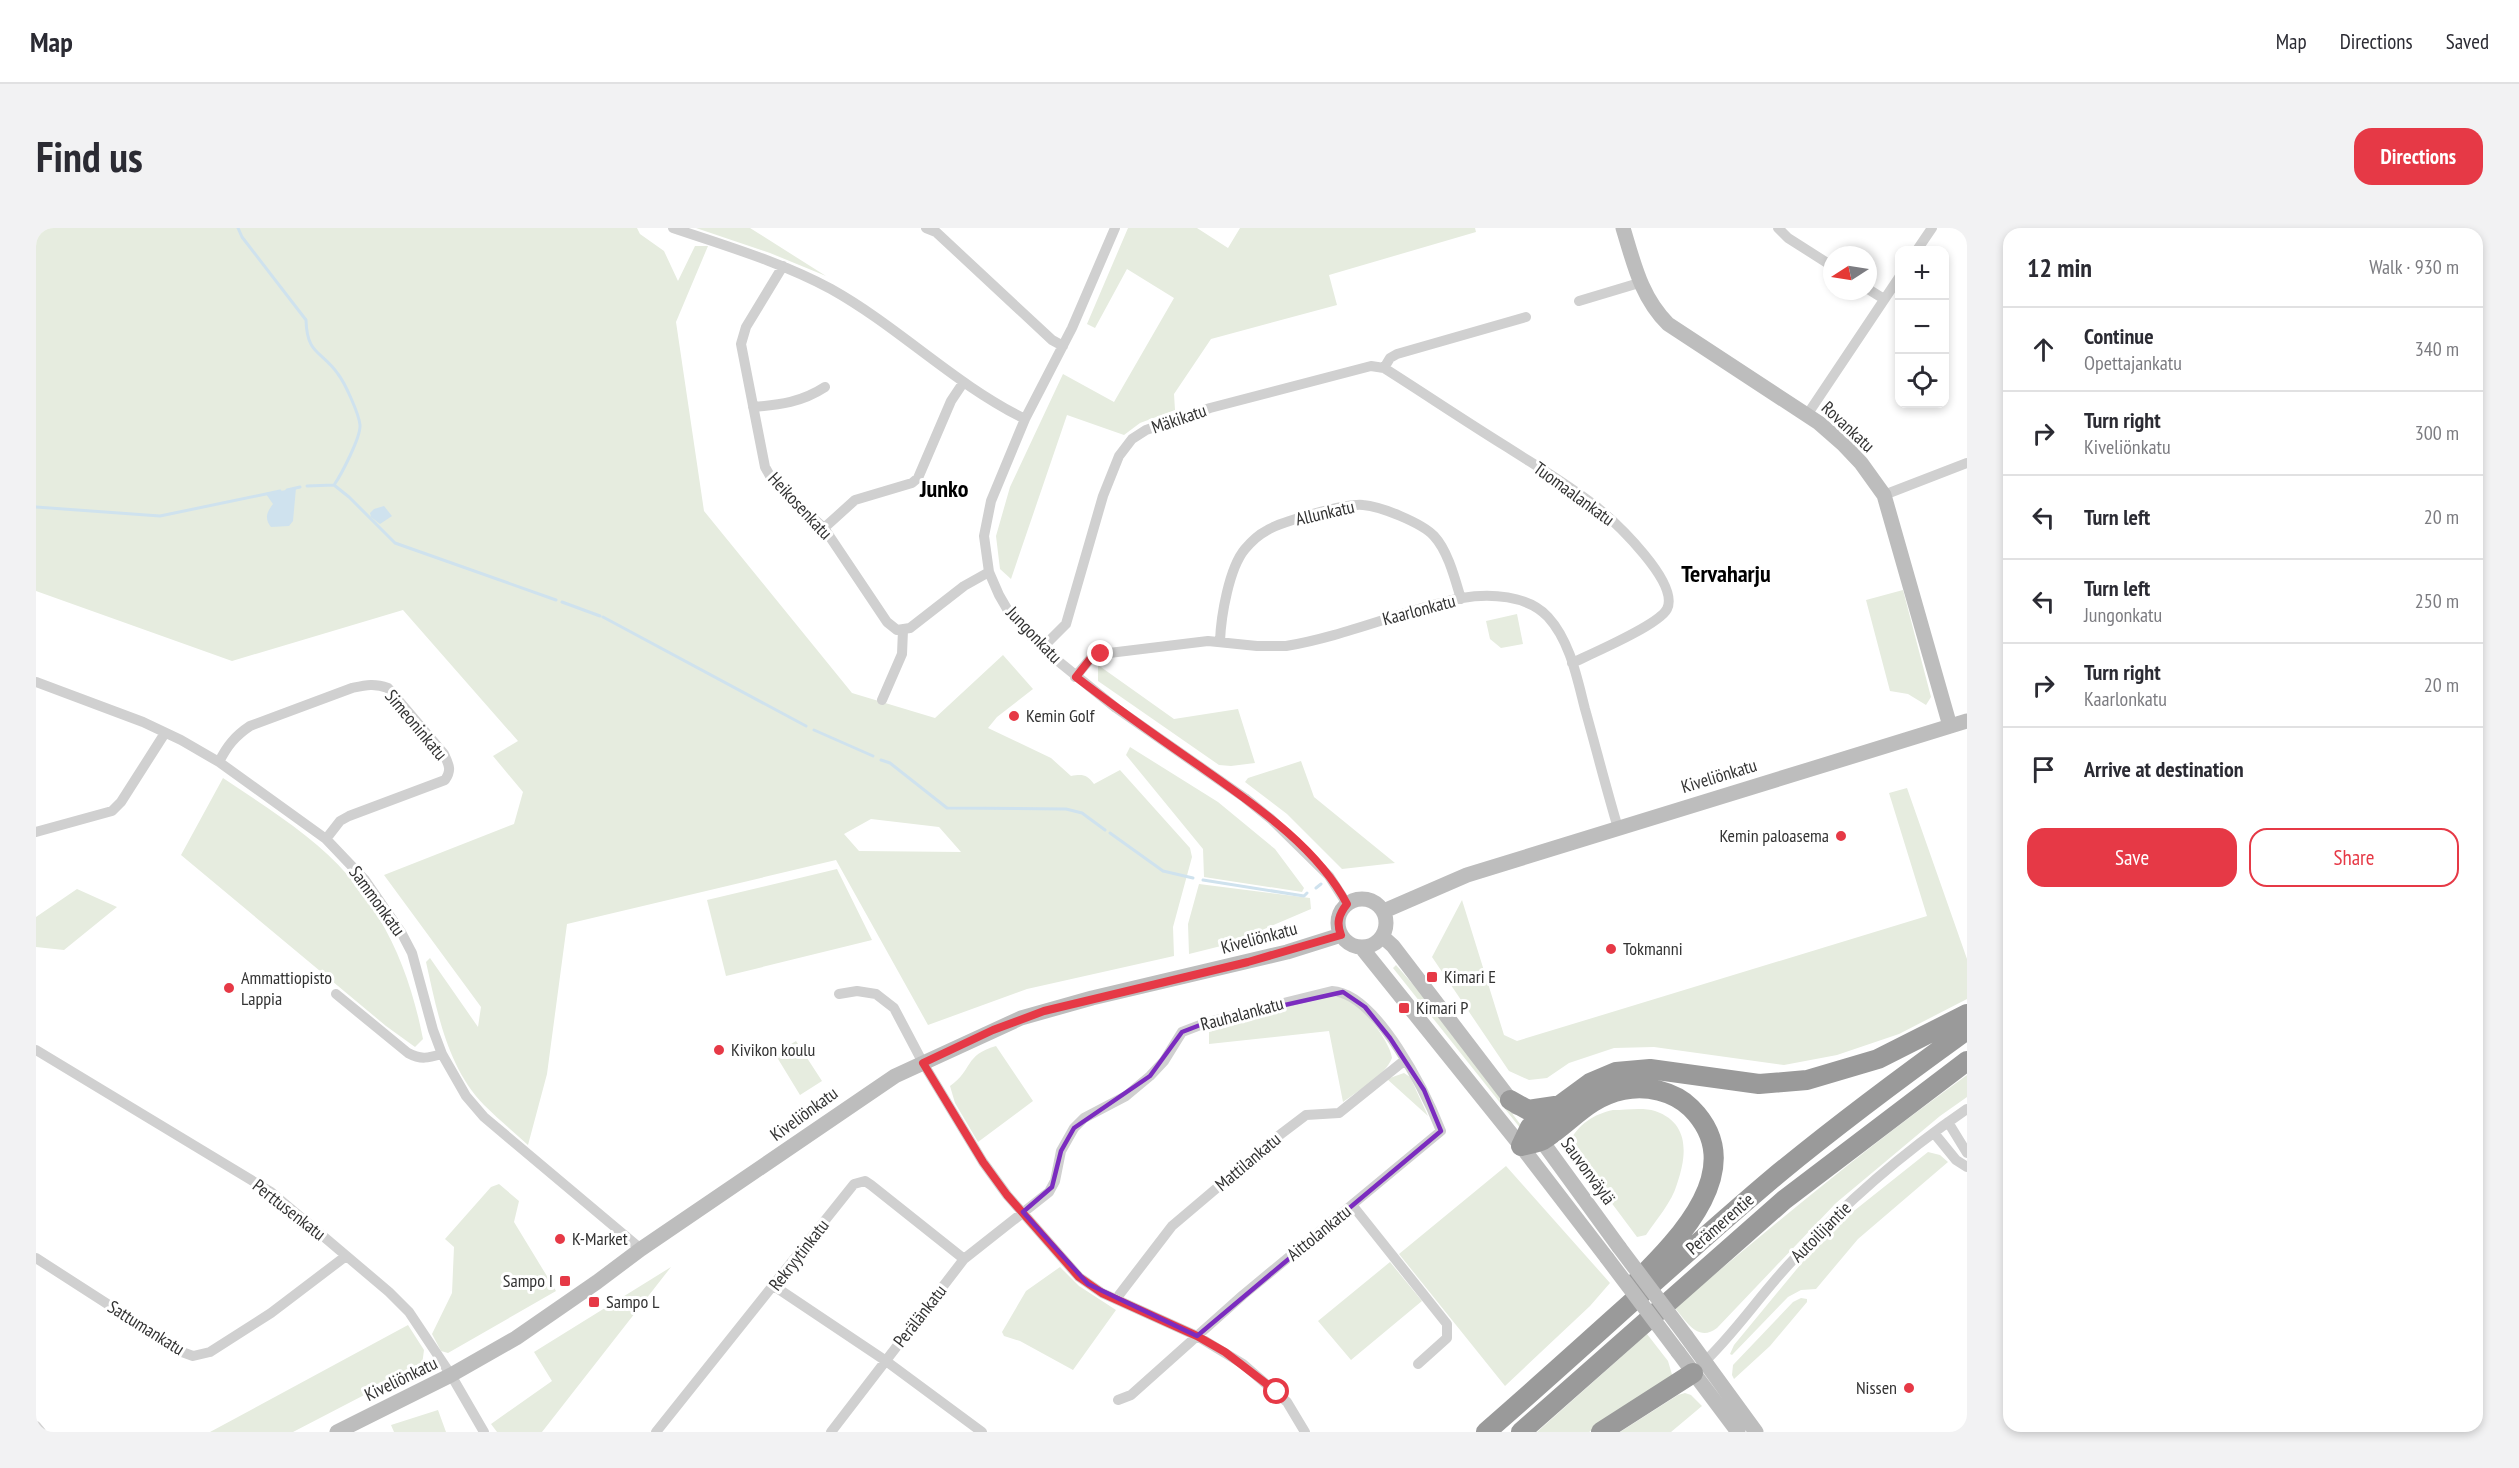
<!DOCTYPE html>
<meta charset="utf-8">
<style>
:root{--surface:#fff;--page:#f2f2f3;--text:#2b2b33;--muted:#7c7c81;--line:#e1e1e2;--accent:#e63946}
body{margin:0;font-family:"PT Sans Narrow",sans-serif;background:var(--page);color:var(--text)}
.controls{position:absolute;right:18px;top:18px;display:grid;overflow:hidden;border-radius:12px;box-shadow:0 3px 9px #0003}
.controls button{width:54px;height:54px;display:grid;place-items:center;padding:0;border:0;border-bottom:2px solid var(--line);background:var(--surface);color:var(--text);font:30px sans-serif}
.compass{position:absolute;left:1787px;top:18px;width:54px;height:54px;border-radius:50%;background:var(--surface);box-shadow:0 3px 9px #0003;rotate:258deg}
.stop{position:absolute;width:18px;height:18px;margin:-14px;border:4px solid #e63946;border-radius:50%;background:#fff}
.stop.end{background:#e63946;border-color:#fff;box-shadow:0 2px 6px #0008}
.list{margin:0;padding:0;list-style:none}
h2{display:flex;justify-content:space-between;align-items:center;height:78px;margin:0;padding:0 24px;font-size:26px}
h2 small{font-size:20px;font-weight:400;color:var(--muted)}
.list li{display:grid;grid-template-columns:39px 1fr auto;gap:18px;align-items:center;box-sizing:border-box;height:84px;padding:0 24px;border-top:2px solid var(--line)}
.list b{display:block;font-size:22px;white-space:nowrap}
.list p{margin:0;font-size:20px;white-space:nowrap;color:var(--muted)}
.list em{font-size:20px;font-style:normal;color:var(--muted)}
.actions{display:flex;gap:12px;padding:18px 24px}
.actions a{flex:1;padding:14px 0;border:2px solid var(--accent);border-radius:18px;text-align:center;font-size:21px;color:var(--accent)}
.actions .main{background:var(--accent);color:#fff}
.icon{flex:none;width:33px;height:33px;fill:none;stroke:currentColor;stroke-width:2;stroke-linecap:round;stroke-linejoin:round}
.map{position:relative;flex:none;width:1931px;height:1204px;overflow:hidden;border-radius:18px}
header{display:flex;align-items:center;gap:36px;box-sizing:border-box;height:84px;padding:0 30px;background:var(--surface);border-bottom:2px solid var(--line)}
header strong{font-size:28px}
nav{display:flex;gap:33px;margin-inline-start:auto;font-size:21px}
.intro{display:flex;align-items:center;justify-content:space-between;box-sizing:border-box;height:144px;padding:0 36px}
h1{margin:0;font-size:42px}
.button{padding:15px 27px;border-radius:18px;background:var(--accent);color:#fff;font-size:21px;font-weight:700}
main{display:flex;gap:36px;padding:0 36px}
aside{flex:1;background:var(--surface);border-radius:18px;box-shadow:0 3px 9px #0003}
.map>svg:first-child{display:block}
</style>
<header>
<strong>Map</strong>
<nav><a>Map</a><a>Directions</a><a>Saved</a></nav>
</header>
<div class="intro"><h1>Find us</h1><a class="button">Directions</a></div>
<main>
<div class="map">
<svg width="1931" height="1204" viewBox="0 0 1931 1204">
<rect width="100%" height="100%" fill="#fff"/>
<!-- green -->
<path fill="#e6ecdf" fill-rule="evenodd" d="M 0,0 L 601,0 L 604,6 L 628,23 L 642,53 L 659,18 L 672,18 L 640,94 L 668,283 L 816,465 L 899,490 L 967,427 L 997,461 L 961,489 L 952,500 L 1015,530 L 1035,548 C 1046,546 1051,546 1058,556 L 1084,542 L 1154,620 L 1156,629 L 1137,699 L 1138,728 L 991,761 L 892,797 L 800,632 L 531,696 L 511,846 L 492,917 C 478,904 462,891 448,877 C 411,839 401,783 390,734 L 394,730 L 442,799 L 445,779 L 348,647 L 478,596 L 487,564 L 457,528 L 482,513 L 367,382 L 196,433 L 0,363 ZM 835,591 L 903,599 L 925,624 L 823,623 L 808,606 Z
M 660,0 L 714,0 L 790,48 L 734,25 Z
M 1092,0 L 1161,0 L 1192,20 L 1204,0 L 1439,0 L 1440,4 L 1293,47 L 1301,77 L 1175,111 L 1138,166 L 1139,182 L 1104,195 L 1088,207 L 1031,187 L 975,351 L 964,341 L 960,308 L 974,259 L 1027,146 L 1078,174 L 1138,70 L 1091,41 L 1059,100 L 1051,96 Z
M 1867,362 L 1895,469 L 1890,477 L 1872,466 L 1854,463 L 1830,372 Z
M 1481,386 L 1487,416 L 1465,420 L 1454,411 L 1450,393 Z
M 1062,437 L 1138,491 L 1202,481 L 1219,535 L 1195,538 L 1183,537 L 1062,453 Z
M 1094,519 L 1182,574 L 1239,621 L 1268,660 L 1266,664 L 1168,649 L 1167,621 L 1090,527 Z
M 1265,533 L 1278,569 L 1359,635 L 1306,641 L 1251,586 L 1209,554 L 1212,550 Z
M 187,550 C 215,569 244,587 270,608 C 338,661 371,729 387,811 L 379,819 L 350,798 L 145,627 Z
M 1871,560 L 1931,731 L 1931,771 L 1863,806 L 1801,827 L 1748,837 L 1618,819 L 1578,820 L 1533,835 L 1511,850 L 1493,852 L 1473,843 L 1396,729 L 1426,672 L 1468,807 L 1481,813 L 1891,688 L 1853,565 Z
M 801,641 L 836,712 L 690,748 L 671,672 Z
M 1163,656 L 1274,670 L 1275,681 L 1193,716 L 1153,726 L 1152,696 Z
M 41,661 L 81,679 L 28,722 L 0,719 L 0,689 Z
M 1360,737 L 1396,778 L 1487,900 L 1485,901 L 1357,740 Z
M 1296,768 C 1304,769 1312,770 1318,775 C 1331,785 1354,814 1356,830 C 1349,848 1323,862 1307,874 L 1293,803 L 1173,816 L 1173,804 L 1184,797 Z
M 760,813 L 786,853 L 764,867 L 739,826 Z
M 960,818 L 997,873 L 942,914 L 919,875 L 914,858 C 937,842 928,827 960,818 Z
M 1368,845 L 1374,849 L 1392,888 L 1351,851 Z
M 1931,847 L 1931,869 L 1904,888 L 1800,975 L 1681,1100 C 1662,1115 1650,1093 1639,1080 C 1734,999 1830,920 1931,847 Z
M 1577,882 C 1590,882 1607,879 1619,883 C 1654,895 1651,927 1641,956 C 1636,974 1620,992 1610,1007 L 1601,1009 L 1539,926 L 1533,915 C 1542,896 1558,886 1577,882 Z
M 1892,924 L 1904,927 L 1912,934 L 1822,1011 L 1780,1061 L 1765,1062 L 1752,1069 L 1696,1127 L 1694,1126 L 1698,1117 L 1779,1019 L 1814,986 Z
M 1470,938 L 1574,1055 L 1554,1078 L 1469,1158 L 1363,1026 Z
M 463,956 L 483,973 L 478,994 L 520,1063 L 412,1125 L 405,1123 L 396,1106 L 416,1065 L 418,1019 L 409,1011 L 455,959 Z
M 1354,1034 L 1386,1073 L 1315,1132 L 1282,1093 Z
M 635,1039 L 506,1204 L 461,1204 L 455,1196 L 516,1153 L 498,1124 Z
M 1024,1039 L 1043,1058 L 1080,1082 L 1037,1142 L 984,1113 L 968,1108 L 966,1104 L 990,1063 Z
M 1765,1070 L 1771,1071 L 1771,1074 L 1734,1118 L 1698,1151 L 1696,1147 L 1697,1137 L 1757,1074 Z
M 372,1097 L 388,1122 L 386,1137 L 257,1204 L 174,1204 Z
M 1611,1106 L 1632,1133 L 1637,1150 L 1553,1204 L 1501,1204 Z
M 1649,1165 L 1655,1167 L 1666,1178 L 1635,1204 L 1584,1204 L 1642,1167 Z
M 402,1182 L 410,1204 L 358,1204 L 355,1197 Z"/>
<!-- water -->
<path fill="#cfe2ee" d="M 260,260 L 257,293 L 253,298 L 235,299 C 228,290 231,284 237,276 L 230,266 Z
M 348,278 L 356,288 L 344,296 L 335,289 L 334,285 L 338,281 Z"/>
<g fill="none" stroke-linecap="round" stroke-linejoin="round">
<!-- stream -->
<path stroke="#cfe2ee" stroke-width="3" d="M 202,0 L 206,9 L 270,92 C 271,127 285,122 302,146 C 309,155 323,186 324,197 C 325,209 305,247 298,257
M 271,258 L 298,257 L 313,269 L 359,315 L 520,372
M 251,262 L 264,259
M 0,279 L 124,288 L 244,263
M 526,374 L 564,388
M 567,389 L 770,498
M 778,502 L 837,528
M 845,532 L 854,535 L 911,580 L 1030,581 L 1046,585 L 1069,602
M 1074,605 L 1127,643 L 1157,650
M 1167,652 L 1268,668 L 1271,665
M 1280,660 L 1285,656"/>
<!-- street -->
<path stroke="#d0d0d0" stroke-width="10" d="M 637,0 C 690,18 745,34 795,61 C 863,99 918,156 989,191
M 890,0 L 900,4 L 1016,112 L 1027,118
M 1079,0 L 1036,100 L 989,191 L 955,273 L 948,308 L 953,344 L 963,367 L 974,386 L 1006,420 L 1080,480 L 1209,570 L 1235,591 L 1293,648 L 1311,676
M 1742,0 L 1752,10 L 1796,38
M 1881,22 L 1896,0
M 747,38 L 710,99 L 705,116 L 729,239 L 738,255 L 788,300 L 851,394 L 861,402 L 874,400 L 928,358 L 953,344
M 1832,61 L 1848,71
M 1543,73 L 1603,55
M 1348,140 L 1354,130 L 1361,126 L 1490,89
M 717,179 C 744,177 766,174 789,159
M 1771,187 L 1864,48
M 1848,267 L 1931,235
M 788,300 L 819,272 L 876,255 L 882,250 L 915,173 L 927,155
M 1184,413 C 1185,388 1193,340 1209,321 C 1215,314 1222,307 1230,303 C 1243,294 1311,275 1327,277 C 1344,278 1386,295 1398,308 C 1412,323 1419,351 1425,371
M 1006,420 L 1030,396 L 1067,268 L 1083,228 L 1096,211 L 1110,202 L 1174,180 L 1335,138 L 1348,140 C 1389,166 1429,193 1471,219 C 1502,239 1533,257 1562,280 C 1580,295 1644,355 1631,381 C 1623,397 1555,426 1536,435
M 1039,449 L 1055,430 L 1065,426 L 1172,413 L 1221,418 L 1250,418 C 1310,408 1367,382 1426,370 C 1453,365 1492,367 1512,389 C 1534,413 1541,450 1549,481 C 1560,520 1570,560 1582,600
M 0,454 L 107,494 L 145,512 L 183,534 L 290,611 L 329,652 L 365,704 L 376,725 L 397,802 L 406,826 L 430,868 L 448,889 L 605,1021
M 846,472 L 866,426 L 867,402
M 183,534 C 191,518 199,508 214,498 L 316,460 C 330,457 338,455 352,460 L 408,526 C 413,537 416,542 409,552 L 313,588 L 304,593 L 290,611
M 0,604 L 76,583 L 85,574 L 129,505
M 300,766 L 372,825 C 385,832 392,830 406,826
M 803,766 L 821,763 L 840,766 L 858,780 L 887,835 L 947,934 L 971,967 L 1043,1049 L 1066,1065 L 1161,1108 L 1207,1136 L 1251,1174 L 1269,1204
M 0,822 L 235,964 L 353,1064 L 373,1084 L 415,1147 L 448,1204
M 1912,894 L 1931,925
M 1898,905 L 1920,932 L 1931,939
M 1317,978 L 1411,1096 L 1411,1110 L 1382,1136
M 0,1030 L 146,1124 L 157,1128 L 174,1124 L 235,1085 L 310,1028
M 738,1058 L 850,1133 L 946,1204
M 1080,1071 L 1136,998 L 1241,909 L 1270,887 L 1303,885 L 1369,832
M 1664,1138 C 1699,1106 1725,1065 1758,1031 C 1809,975 1868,924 1931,881
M 0,1198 L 5,1204
M 620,1204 L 818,956 L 829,953 L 835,957 L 928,1031
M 795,1204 L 928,1031 L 1013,964 L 1019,953 L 1025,923 L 1038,900 L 1048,890 L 1090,868 L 1114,848 L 1128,833 L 1146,804 L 1172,794 L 1296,763 C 1341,765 1390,865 1405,903 L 1207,1067 L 1095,1167 L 1082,1172"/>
<!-- secondary -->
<path stroke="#bdbdbd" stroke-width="15" d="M 1587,0 C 1598,36 1605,69 1632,96 L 1783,195 L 1807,216 L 1825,235 L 1848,267 L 1914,498
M1302 695a24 24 0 1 1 48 0a24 24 0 1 1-48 0Z
M 1348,683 L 1431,647 L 1931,493
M 1347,709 L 1357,718 L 1480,879
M 1325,719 L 1485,918 L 1571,1030
M 1500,905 L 1583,1019
M 1650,1108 L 1720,1204
M 1642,1124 L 1702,1204
M 301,1204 L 415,1147 L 480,1110 L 561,1054 L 605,1021 L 859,848 L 985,790 L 1056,770 L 1251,724 L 1305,707"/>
<!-- highway -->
<path stroke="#9a9a9a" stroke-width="20" d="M 1474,872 L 1492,882 L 1519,878
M 1485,918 L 1494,899 L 1554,855 L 1580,844 L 1614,841 L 1723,856 L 1771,852 L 1842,831 L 1931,786
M 1485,918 C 1492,916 1501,915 1507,912 C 1536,894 1550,870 1587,862 C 1610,857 1638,863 1655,880 C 1714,939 1644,1010 1601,1053
M 1450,1204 C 1548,1119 1643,1029 1743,945 C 1804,895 1867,848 1931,802
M 1485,1204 L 1748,972 L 1931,833
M 1565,1204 L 1657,1145"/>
<!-- secondary-bridge -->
<path stroke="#bdbdbd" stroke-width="15" d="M 1583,1019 L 1650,1108
M 1571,1030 L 1642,1124"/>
</g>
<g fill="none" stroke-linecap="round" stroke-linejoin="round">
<!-- route -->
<path stroke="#e63946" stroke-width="8" d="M 1065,426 L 1055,430 L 1040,449 C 1079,479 1120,508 1162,537 C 1214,574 1280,617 1311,676 C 1303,686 1300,695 1305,707 L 1212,734 L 1008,783 L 957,802 L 887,835 L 947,934 L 971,967 L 1043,1049 L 1066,1065 L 1161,1108 L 1189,1124 L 1241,1164"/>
</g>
<!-- marked area -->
<path fill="none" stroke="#7b2cbf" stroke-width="4.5" stroke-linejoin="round" d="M 1307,764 L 1329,779 L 1354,810 L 1388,862 L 1405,903 L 1161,1108 L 1052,1056 L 987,984 L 1016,959 L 1025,923 L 1038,900 L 1114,848 L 1146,804 L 1172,794 Z"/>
<!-- markers -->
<g fill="#e63946" stroke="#fff" stroke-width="2">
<circle cx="978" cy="488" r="6"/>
<circle cx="1805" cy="608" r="6"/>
<circle cx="1575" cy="721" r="6"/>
<rect x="1390" y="743" width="12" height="12" rx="3"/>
<circle cx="193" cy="760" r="6"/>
<rect x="1362" y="774" width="12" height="12" rx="3"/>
<circle cx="683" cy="822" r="6"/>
<circle cx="524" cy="1011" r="6"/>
<rect x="523" y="1047" width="12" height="12" rx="3"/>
<rect x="552" y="1068" width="12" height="12" rx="3"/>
<circle cx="1873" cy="1160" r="6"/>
</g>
<g text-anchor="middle" stroke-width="6" stroke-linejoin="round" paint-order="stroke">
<!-- street labels -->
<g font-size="18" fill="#333" stroke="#fff">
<text transform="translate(1143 191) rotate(-19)" y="6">Mäkikatu</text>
<text transform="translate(1812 199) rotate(43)" y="6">Rovankatu</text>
<text transform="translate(1538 266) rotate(36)" y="6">Tuomaalankatu</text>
<text transform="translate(764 278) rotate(47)" y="6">Heikosenkatu</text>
<text transform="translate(1289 285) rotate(-13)" y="6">Allunkatu</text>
<text transform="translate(1383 382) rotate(-15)" y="6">Kaarlonkatu</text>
<text transform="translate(998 407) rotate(46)" y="6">Jungonkatu</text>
<text transform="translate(380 497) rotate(50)" y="6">Simeoninkatu</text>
<text transform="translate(1683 548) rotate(-17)" y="6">Kiveliönkatu</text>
<text transform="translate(341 673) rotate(54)" y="6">Sammonkatu</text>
<text transform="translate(1223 710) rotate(-15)" y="6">Kiveliönkatu</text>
<text transform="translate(1206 786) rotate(-15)" y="6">Rauhalankatu</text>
<text transform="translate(768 886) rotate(-36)" y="6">Kiveliönkatu</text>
<text transform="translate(1212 934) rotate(-40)" y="6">Mattilankatu</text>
<text transform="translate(1552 943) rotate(54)" y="6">Sauvonväylä</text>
<text transform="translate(253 982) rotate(38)" y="6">Perttusenkatu</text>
<text transform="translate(1684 996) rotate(-41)" y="6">Perämerentie</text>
<text transform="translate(1785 1004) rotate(-45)" y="6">Autoilijantie</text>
<text transform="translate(1283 1005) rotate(-39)" y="6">Aittolankatu</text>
<text transform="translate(763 1027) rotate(-52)" y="6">Rekryytinkatu</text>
<text transform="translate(884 1088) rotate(-52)" y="6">Perälänkatu</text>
<text transform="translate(110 1100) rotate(32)" y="6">Sattumankatu</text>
<text transform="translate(365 1151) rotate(-26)" y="6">Kiveliönkatu</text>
</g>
<!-- poi labels -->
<g font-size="18" fill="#333" stroke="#fff" text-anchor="start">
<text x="990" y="494">Kemin Golf</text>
<text x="1793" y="614" text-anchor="end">Kemin paloasema</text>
<text x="1587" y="727">Tokmanni</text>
<text x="1408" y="755">Kimari E</text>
<text x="205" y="756">Ammattiopisto<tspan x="205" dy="21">Lappia</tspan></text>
<text x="1380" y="786">Kimari P</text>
<text x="695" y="828">Kivikon koulu</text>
<text x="536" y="1017">K-Market</text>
<text x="517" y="1059" text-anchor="end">Sampo I</text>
<text x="570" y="1080">Sampo L</text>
<text x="1861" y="1166" text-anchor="end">Nissen</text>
</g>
<!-- district labels -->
<g font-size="24" font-weight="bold" fill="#000" stroke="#fff">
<text x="908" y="269">Junko</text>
<text x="1690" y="354">Tervaharju</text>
</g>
</g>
</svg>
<div class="controls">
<button>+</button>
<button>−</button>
<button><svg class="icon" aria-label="locate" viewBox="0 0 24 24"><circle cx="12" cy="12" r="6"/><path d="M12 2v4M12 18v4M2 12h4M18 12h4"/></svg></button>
</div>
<svg class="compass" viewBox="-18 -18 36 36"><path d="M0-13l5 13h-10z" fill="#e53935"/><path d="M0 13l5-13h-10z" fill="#7c7c81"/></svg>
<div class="stop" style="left:1241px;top:1164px"></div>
<div class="stop end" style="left:1065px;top:426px"></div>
</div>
<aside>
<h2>12 min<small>Walk · 930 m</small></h2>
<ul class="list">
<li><svg class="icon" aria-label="ahead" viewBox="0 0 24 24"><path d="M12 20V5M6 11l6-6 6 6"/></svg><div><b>Continue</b><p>Opettajankatu</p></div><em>340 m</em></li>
<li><svg class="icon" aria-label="right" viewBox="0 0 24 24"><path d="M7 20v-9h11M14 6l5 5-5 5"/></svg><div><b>Turn right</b><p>Kiveliönkatu</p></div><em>300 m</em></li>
<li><svg class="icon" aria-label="left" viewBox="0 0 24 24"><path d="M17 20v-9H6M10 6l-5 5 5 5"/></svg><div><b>Turn left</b></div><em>20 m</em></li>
<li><svg class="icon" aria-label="left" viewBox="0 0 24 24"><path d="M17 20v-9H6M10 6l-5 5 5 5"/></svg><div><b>Turn left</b><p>Jungonkatu</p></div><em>250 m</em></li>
<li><svg class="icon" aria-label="right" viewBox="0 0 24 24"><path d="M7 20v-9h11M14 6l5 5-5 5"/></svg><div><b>Turn right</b><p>Kaarlonkatu</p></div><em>20 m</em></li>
<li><svg class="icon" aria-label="arrive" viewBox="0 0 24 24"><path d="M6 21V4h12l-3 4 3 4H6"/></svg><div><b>Arrive at destination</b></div></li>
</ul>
<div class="actions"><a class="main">Save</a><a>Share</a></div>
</aside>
</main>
